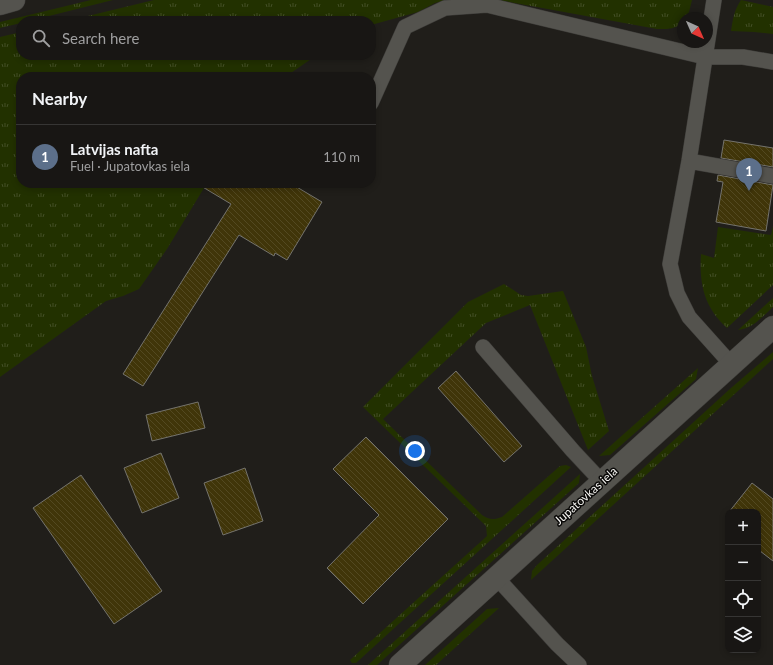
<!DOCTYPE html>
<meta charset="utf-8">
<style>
:root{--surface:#181614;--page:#252322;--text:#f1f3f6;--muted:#9f9fa0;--line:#363534;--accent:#f59b9c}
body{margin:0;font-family:Lato,sans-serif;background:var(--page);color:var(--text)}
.controls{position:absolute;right:12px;bottom:12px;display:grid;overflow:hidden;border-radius:8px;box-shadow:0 2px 6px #0003}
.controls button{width:36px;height:36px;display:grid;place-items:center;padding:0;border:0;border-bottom:1px solid var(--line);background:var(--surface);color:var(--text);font:20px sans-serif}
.compass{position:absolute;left:677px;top:12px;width:36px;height:36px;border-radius:50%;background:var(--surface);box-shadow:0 2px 6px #0003;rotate:135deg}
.you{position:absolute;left:415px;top:451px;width:14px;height:14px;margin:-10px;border:3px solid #fff;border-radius:50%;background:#1a73e8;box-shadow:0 0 0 6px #1a73e833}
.badge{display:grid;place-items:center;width:26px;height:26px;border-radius:50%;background:var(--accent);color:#fff;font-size:13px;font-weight:700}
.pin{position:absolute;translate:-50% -33px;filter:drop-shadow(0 1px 2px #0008)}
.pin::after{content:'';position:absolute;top:21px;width:14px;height:12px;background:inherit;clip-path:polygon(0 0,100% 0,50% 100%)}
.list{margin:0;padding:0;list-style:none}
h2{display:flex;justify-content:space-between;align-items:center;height:52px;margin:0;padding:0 16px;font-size:17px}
h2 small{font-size:13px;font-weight:400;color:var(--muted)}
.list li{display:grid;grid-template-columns:26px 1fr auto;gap:12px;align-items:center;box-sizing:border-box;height:64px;padding:0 16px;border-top:1px solid var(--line)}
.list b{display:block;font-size:15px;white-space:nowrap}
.list p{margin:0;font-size:13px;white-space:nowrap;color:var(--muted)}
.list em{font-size:13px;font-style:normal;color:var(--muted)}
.icon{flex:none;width:22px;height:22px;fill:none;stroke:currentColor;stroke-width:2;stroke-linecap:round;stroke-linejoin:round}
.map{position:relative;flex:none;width:773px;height:665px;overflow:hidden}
.search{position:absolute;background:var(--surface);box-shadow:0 2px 6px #0003;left:16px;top:16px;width:360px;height:44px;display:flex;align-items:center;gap:10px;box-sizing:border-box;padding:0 14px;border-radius:16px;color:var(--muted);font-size:15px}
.panel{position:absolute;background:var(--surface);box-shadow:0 2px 6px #0003;left:16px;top:72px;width:360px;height:116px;border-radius:16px}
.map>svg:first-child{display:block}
</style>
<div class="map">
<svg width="773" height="665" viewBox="0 0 773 665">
<defs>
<pattern id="grass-tufts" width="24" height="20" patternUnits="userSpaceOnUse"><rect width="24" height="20" fill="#223100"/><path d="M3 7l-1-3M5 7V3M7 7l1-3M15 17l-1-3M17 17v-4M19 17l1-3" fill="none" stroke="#434f26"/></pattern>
<pattern id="building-back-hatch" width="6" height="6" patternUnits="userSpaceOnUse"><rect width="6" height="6" fill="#403509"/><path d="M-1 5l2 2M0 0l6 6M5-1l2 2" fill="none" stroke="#534921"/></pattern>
</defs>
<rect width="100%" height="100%" fill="#201e1a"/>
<!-- grass -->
<path fill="url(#grass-tufts)" d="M 91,0 L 113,0 L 29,21 L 21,21 L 21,23 L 0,28 L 0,22 Z
M 154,0 L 446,0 L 435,3 L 418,12 L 371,25 L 371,21 L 67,21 Z
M 499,0 L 692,0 L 689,12 L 685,18 L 683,18 C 681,30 667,29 657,29 Z
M 741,0 L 773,7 L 773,34 L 754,32 L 731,31 C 733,19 734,10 741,0 Z
M 21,32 L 21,55 L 317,55 L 285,77 L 21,77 L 21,183 L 207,183 L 167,249 L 139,289 L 123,296 L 106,301 L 0,377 L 0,37 Z
M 773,226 L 773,285 L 727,328 C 704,307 699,284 701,254 L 714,258 L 718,227 L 771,235 Z
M 504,284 L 521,295 L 528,296 L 563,291 L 586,347 L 592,376 L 609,431 L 588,450 L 530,305 L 486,323 L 383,419 L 482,515 C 489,520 494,520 502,517 L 560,466 L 566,465 L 571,467 L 356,663 L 352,663 L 350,660 L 487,536 L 486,526 L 363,407 L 468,302 Z
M 773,298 L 773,307 C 763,316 753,329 738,330 Z
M 773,352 L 773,359 L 531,580 L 532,571 L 537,565 L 731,388 Z
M 698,368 L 696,379 L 610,455 L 599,456 Z
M 580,474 L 579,483 L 377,665 L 368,665 Z
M 499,608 L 436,665 L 425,665 L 487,609 Z"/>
<!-- building -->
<path fill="url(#building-back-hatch)" stroke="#74736d" d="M 724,140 L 773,148 L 773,167 L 721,158 Z
M 718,175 L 773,185 L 766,231 L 716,222 L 723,182 L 717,181 Z
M 196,183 L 290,183 L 322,202 L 287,260 L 275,253 L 274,256 L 239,235 L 143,386 L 123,374 L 231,204 Z
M 456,371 L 522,446 L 504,462 L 438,388 Z
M 198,402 L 205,428 L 152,441 L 146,415 Z
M 366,437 L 448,519 L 363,604 L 327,568 L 379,515 L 333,469 Z
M 161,453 L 179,498 L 142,513 L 124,468 Z
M 245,468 L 263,521 L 223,535 L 204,483 Z
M 81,475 L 162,591 L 114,624 L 33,508 Z
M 752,483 L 773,499 L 773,561 L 760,551 L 759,553 L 758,552 L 758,512 L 729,512 Z"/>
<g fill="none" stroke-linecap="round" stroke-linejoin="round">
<defs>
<path id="lane" d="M 714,0 L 689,161 L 670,264 L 677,293 L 689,317 L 731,364
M 371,103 L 405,27 L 445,8 L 487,5 L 705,57 L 743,57 L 773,62
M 689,161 L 773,176
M 483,347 L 573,451 L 602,482
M 496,577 L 557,644 L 579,665"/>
<path id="street" d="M 400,665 L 773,327"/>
<path id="secondary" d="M 0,4 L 14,0"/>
</defs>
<!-- lane casing -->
<use href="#lane" stroke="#3d3c39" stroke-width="16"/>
<!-- street casing -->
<use href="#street" stroke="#3d3c39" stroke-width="23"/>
<!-- secondary casing -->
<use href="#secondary" stroke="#3d3c39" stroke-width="23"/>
<!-- lane -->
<use href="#lane" stroke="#54534e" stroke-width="15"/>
<!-- street -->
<use href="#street" stroke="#54534e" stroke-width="22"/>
<!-- secondary -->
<use href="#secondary" stroke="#54534e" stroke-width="22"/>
</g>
<g text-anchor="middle" stroke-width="3" stroke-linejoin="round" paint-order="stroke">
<!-- street labels -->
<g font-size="12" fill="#f6f5f2" stroke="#090807">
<text transform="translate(586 496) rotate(-42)" y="4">Jupatovkas iela</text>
</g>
</g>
</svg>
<div class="controls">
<button>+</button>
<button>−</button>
<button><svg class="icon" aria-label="locate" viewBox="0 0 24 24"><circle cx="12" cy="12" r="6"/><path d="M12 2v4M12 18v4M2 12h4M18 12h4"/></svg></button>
<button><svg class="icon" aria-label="layers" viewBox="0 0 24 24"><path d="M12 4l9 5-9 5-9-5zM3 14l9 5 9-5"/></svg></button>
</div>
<svg class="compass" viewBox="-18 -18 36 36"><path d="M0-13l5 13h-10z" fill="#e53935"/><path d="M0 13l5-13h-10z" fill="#9f9fa0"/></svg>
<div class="you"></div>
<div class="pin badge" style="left:749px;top:191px;background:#5c6f8a">1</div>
<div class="search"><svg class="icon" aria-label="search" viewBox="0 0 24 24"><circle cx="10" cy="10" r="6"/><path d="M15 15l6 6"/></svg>Search here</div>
<section class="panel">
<h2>Nearby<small></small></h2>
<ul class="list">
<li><span class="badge" style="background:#5c6f8a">1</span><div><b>Latvijas nafta</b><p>Fuel · Jupatovkas iela</p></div><em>110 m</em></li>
</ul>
</section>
</div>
